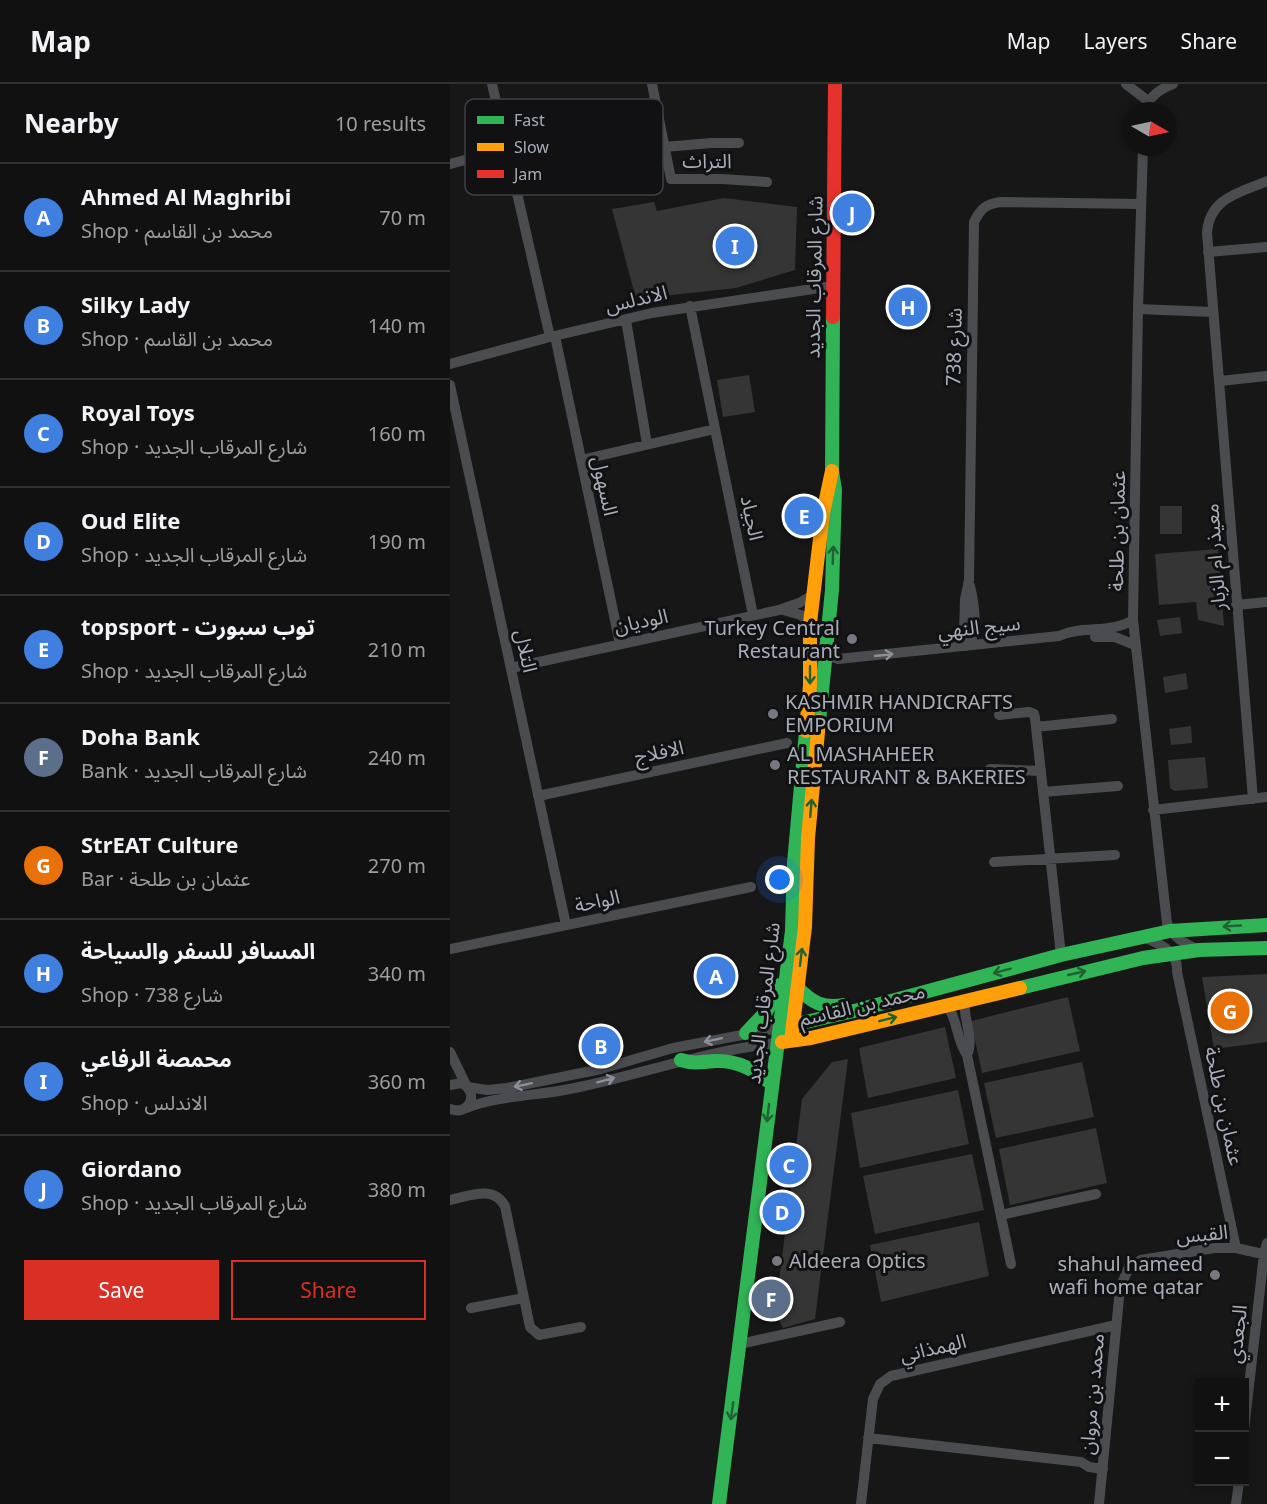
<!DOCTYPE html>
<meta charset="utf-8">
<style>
:root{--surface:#111;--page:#1e1f1f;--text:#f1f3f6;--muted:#9c9d9f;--line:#303131;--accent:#d93025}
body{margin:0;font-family:"Noto Sans","Noto Sans Arabic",sans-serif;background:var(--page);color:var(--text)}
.controls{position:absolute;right:18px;bottom:18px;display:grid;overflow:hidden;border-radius:0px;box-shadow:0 3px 9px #0003}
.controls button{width:54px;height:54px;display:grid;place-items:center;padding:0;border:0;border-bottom:2px solid var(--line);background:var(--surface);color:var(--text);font:30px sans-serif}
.compass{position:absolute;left:673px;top:18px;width:54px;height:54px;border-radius:50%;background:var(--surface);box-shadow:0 3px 9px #0003;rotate:99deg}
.you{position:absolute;left:330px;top:796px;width:21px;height:21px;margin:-15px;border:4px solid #fff;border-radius:50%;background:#1a73e8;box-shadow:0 0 0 9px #1a73e833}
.badge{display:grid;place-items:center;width:39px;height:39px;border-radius:50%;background:var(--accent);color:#fff;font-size:20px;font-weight:700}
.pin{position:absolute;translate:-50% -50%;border:3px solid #fff;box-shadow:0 2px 6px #0006}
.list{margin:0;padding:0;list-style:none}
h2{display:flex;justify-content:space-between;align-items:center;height:78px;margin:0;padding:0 24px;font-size:26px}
h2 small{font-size:20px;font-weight:400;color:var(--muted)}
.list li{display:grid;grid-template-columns:39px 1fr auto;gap:18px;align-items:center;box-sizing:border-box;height:108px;padding:0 24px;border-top:2px solid var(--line)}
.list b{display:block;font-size:22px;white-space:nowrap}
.list p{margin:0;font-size:20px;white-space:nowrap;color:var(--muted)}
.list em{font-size:20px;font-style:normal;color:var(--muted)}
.actions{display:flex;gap:12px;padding:18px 24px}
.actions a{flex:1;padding:14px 0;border:2px solid var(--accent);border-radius:0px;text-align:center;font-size:21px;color:var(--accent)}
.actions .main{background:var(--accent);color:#fff}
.map{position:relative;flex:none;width:817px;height:1420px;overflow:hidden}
header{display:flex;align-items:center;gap:36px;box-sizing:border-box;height:84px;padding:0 30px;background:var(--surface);border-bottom:2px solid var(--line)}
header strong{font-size:28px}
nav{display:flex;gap:33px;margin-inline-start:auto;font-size:21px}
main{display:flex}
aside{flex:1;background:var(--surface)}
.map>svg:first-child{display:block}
</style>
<header>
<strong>Map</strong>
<nav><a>Map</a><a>Layers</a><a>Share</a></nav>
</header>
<main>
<aside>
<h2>Nearby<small>10 results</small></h2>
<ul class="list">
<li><span class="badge" style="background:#3f7fe0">A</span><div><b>Ahmed Al Maghribi</b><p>Shop · محمد بن القاسم</p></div><em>70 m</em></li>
<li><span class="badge" style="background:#3f7fe0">B</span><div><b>Silky Lady</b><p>Shop · محمد بن القاسم</p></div><em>140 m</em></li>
<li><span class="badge" style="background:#3f7fe0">C</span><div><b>Royal Toys</b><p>Shop · شارع المرقاب الجديد</p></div><em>160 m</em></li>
<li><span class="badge" style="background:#3f7fe0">D</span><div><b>Oud Elite</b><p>Shop · شارع المرقاب الجديد</p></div><em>190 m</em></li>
<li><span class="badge" style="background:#3f7fe0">E</span><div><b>topsport - توب سبورت</b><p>Shop · شارع المرقاب الجديد</p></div><em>210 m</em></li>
<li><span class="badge" style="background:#5c6f8a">F</span><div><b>Doha Bank</b><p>Bank · شارع المرقاب الجديد</p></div><em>240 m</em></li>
<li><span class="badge" style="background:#e8710a">G</span><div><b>StrEAT Culture</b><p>Bar · عثمان بن طلحة</p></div><em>270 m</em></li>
<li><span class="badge" style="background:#3f7fe0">H</span><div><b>المسافر للسفر والسياحة</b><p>Shop · شارع 738</p></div><em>340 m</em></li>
<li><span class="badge" style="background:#3f7fe0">I</span><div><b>محمصة الرفاعي</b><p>Shop · الاندلس</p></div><em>360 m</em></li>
<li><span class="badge" style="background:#3f7fe0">J</span><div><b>Giordano</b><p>Shop · شارع المرقاب الجديد</p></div><em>380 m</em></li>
</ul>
<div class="actions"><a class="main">Save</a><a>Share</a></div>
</aside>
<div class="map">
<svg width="817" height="1420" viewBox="0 0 817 1420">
<rect width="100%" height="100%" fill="#171717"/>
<!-- building -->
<path fill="#353536" d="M 274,114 L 347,123 L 345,186 L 286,204 L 186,215 L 162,125 L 204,118 L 207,127 Z
M 299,291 L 305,328 L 273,333 L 267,296 Z
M 710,422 L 732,422 L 732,450 L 710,450 Z
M 768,465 L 774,542 L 748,536 L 746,518 L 709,521 L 705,470 Z
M 730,533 L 732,549 L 710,552 L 707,536 Z
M 736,589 L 738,605 L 715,609 L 713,593 Z
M 741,642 L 742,659 L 721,661 L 719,645 Z
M 755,673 L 758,704 L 724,707 L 720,704 L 718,676 Z
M 817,890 L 817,958 L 764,965 L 752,893 Z
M 618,913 L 630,967 L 532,989 L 521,937 Z
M 495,943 L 506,994 L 418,1014 L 409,964 Z
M 398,975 L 365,1235 L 333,1244 L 325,1229 L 352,1015 L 382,978 Z
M 632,978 L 644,1033 L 546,1054 L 534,999 Z
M 508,1006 L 519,1060 L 410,1084 L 401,1029 Z
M 646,1044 L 657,1099 L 560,1121 L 549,1065 Z
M 522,1070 L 534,1126 L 425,1150 L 413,1092 Z
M 529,1138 L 539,1192 L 431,1218 L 420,1161 Z"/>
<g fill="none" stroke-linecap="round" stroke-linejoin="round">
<!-- street -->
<path stroke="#4b4c50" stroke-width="10" d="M 42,0 L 100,253
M 202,0 L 221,95 L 272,95 L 317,98
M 676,0 L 698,17
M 695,27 C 700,11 709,6 723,0
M 214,63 L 261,59 L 289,59
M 693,63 L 688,225 L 683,536 L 717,839 C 722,853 735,860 749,866
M 0,80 L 57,65
M 758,168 L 817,163
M 240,222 L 303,531
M 688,225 L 763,228
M 176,236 L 197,360
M 105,252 L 170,560
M 0,280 L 100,253 L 202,229 L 383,202
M 770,297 L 817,292
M 0,301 L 116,841
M 131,376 L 265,345
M 786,521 L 817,518
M 333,526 L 351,531 L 360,539
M 645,553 L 665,553 L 685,561
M 524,561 L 514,551 L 515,515 L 519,496 L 524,138 C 531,124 536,120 551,118 L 691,120
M 516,562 C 530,550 524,519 520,502
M 376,571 L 388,575 L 609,552 C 633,541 660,550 683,536
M 61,584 L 329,526 L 349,519 L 363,511
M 549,631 L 579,628 L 584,630 L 585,634 L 611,871
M 586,643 L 662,635
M 540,685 L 591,687
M 593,708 L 668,702
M 88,712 L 337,659
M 803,715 L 757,149 C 759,114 789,109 817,97
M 703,726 L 817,713
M 544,778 L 665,771
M 693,853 C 709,859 729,868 727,888 L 786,1164
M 0,865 L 301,803
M 515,916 C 512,934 525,953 517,971
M 497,921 C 508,936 506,955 517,971 L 561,1180
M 0,968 L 16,1001
M 0,1001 L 12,999 C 30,1010 19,1032 0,1025
M 18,1003 L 37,1006 L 57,1004 L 151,985 L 223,964 L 329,944
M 16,1024 C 50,1011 89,1012 125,1004 C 193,990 258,966 328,959
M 0,1116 C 20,1112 43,1101 55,1122 L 80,1243 L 89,1251 L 131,1243
M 551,1131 L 646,1110
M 21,1224 L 74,1214
M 290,1260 L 390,1238
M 794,1346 L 814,1170 L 817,1159
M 418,1354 L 631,1378 L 639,1383 L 653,1385
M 411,1420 L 423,1315 L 430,1300 L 441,1292 L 666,1241
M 649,1420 L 670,1204 L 679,1183 L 691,1176 L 764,1164 L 786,1164 L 817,1171
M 786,1420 L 789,1398"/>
<!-- fast -->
<path stroke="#30b455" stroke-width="14" d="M 369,637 L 382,506 L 385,406 L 382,387 L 383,233
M 347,903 C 361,918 373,925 394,921
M 570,904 L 693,874 L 749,866 L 817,864
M 334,943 L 408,926 L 611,871 L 720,847 L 817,841
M 296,949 L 316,928 L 330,901
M 231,976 C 243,980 253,978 265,977 C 288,976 304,986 322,1000
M 269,1420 L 342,847 L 344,779 L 356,647"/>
<!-- slow -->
<path stroke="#ff9f0a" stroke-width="14" d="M 356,647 L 360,601 L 360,539 L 373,429 L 382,387
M 341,957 L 355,843 L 358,754 L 369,637
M 332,958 L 361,954 L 570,904"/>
<!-- jam -->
<path stroke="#e5322d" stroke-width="14" d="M 383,233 L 385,0"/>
</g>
<!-- one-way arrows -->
<defs><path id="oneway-shaft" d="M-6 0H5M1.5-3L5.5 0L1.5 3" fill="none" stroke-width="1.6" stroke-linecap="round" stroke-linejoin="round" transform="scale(1.5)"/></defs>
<g stroke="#206234">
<use href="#oneway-shaft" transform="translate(383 471) rotate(-88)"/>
<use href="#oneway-shaft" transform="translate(360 591) rotate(90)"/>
<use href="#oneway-shaft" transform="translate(361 724) rotate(-85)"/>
<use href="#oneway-shaft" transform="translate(782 842) rotate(177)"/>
<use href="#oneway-shaft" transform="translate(351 873) rotate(-83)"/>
<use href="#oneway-shaft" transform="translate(552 887) rotate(165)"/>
<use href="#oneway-shaft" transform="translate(627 889) rotate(-13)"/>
<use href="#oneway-shaft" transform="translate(438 935) rotate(-14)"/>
<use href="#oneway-shaft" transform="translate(318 1029) rotate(97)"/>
<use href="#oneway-shaft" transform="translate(282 1327) rotate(98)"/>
</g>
<g stroke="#8c9099">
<use href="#oneway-shaft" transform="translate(434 571) rotate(-6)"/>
<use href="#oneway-shaft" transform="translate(263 956) rotate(168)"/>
<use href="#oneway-shaft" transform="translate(156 996) rotate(-15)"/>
<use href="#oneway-shaft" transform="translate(73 1001) rotate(168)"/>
</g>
<!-- markers -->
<g fill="#757880" stroke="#111113" stroke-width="2">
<circle cx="402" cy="555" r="6"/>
<circle cx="323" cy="630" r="6"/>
<circle cx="325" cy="681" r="6"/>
<circle cx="327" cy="1177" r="6"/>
<circle cx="765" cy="1191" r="6"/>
</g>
<g text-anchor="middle" stroke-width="6" stroke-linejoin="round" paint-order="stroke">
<!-- street labels -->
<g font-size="20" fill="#a8adb8" stroke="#111113">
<text x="257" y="84">التراث</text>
<text transform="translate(364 193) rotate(-89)" y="7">شارع المرقاب الجديد</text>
<text transform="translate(186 215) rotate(-13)" y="7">الاندلس</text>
<text transform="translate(504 263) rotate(-89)" y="7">شارع 738</text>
<text transform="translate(155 402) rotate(78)" y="7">السهول</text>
<text transform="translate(302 434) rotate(78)" y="7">الجياد</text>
<text transform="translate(667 447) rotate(-89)" y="7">عثمان بن طلحة</text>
<text transform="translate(765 473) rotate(-94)" y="7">معيذر ام الزبار</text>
<text transform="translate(191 537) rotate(-12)" y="7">الوديان</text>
<text transform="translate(529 543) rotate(-6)" y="7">سيج النهي</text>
<text transform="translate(76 567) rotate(78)" y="7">التلال</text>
<text transform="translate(209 668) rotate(-12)" y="7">الافلاج</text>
<text transform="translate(147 817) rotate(-12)" y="7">الواحة</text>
<text transform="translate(313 919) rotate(-83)" y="7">شارع المرقاب الجديد</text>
<text transform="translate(412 921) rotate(-13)" y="7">محمد بن القاسم</text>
<text transform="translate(774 1022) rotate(78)" y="7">عثمان بن طلحة</text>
<text transform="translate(752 1150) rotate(-5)" y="7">القبس</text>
<text transform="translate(787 1250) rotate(-84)" y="7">الجعدي</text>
<text transform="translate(483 1264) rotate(-13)" y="7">الهمذاني</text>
<text transform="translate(642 1310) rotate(-85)" y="7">محمد بن مروان</text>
</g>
<!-- poi labels -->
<g font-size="20" fill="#a8adb8" stroke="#111113" text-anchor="start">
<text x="390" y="551" text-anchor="end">Turkey Central<tspan x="390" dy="23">Restaurant</tspan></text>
<text x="335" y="625">KASHMIR HANDICRAFTS<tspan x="335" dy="23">EMPORIUM</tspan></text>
<text x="337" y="677">AL MASHAHEER<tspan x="337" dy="23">RESTAURANT &amp; BAKERIES</tspan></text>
<text x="339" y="1184">Aldeera Optics</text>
<text x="753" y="1187" text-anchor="end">shahul hameed<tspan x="753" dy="23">wafi home qatar</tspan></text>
</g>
</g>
<!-- legend -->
<rect x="15" y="15" width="198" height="96" rx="9" fill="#111113" stroke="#3e4045" stroke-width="1.5"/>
<rect x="27" y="32" width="27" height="8" fill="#30b455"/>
<rect x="27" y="59" width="27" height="8" fill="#ff9f0a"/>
<rect x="27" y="86" width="27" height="8" fill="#e5322d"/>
<g font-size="16" fill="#a8adb8">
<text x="64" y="42">Fast</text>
<text x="64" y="69">Slow</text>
<text x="64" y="96">Jam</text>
</g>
</svg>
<div class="controls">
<button>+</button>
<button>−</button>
</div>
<svg class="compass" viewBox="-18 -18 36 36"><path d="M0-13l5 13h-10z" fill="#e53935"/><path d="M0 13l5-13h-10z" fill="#9c9d9f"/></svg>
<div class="you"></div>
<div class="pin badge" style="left:266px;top:892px;background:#3f7fe0">A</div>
<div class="pin badge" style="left:151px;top:962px;background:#3f7fe0">B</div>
<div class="pin badge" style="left:339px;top:1081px;background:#3f7fe0">C</div>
<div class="pin badge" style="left:332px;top:1128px;background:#3f7fe0">D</div>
<div class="pin badge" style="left:354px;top:432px;background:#3f7fe0">E</div>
<div class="pin badge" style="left:321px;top:1215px;background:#5c6f8a">F</div>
<div class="pin badge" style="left:780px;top:927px;background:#e8710a">G</div>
<div class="pin badge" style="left:458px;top:223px;background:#3f7fe0">H</div>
<div class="pin badge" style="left:285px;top:162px;background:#3f7fe0">I</div>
<div class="pin badge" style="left:402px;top:129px;background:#3f7fe0">J</div>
</div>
</main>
